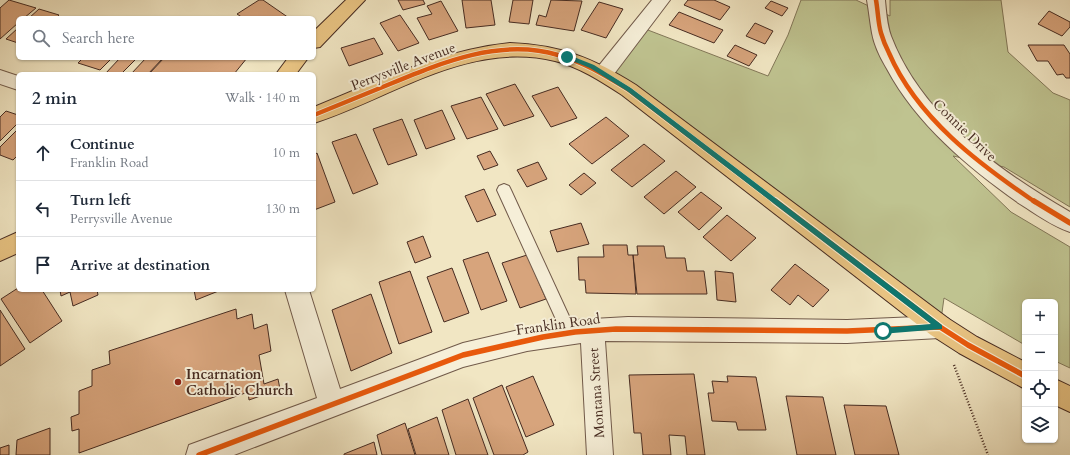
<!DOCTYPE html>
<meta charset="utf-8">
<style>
:root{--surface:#fff;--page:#f2f2f3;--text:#1f2937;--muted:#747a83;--line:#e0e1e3}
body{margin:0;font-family:Cardo,serif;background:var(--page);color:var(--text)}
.controls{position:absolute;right:12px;bottom:12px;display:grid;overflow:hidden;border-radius:6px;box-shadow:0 1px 3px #0004}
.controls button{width:36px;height:36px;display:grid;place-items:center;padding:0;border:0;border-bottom:1px solid var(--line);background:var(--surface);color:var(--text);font:20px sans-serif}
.stop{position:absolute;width:12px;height:12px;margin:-9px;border:3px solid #0f766e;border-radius:50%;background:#fff}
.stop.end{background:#0f766e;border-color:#fff;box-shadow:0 1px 4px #0008}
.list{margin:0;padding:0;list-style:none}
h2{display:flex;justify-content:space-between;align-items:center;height:52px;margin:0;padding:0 16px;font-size:17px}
h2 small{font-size:13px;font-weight:400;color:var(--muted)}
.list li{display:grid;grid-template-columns:26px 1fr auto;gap:12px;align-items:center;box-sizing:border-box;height:56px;padding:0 16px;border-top:1px solid var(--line)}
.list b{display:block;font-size:15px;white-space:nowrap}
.list p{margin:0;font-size:13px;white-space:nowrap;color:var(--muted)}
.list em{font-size:13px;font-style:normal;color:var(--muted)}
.icon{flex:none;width:22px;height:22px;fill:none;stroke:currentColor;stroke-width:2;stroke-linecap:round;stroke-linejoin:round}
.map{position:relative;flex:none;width:1070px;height:455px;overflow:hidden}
.search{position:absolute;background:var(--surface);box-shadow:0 1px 3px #0004;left:16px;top:16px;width:300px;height:44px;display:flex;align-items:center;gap:10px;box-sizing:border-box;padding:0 14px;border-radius:6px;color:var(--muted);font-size:15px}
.panel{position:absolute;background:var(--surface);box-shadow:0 1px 3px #0004;left:16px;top:72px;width:300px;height:220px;border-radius:6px}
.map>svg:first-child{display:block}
</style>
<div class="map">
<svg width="1070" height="455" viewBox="0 0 1070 455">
<rect width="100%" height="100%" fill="#f1e6c3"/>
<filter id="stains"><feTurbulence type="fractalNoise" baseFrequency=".005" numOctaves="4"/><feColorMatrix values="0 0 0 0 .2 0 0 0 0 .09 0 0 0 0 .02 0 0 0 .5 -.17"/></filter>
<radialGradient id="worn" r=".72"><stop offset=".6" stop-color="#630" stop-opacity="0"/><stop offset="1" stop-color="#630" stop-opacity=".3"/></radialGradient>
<!-- green -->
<path fill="#bfc390" stroke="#827758" d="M 801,0 L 856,0 L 890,16 L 890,0 L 1001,0 L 1008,52 L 1053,93 L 1070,100 L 1070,207 L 1004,167 L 953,156 L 1011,212 L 1070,247 L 1070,368 L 1055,361 L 1055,302 L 1025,302 L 1025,345 L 944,298 L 940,327 L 604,73 L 640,27 L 768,76 L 788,35 Z"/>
<!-- building -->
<path fill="#d7a47c" stroke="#462b21" d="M 9,0 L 36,8 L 24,18 L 18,18 L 18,23 L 0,39 L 0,8 Z
M 259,0 L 263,0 L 289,18 L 243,18 L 237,14 Z
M 398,0 L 423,0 L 425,4 L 403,10 Z
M 462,0 L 491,0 L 495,25 L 466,28 Z
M 513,0 L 533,0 L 529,24 L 509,22 Z
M 551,0 L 582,1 L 574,31 L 536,25 L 539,15 L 546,17 Z
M 688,0 L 714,0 L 730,7 L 720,20 L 684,5 Z
M 441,1 L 458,31 L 429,40 L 417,18 L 432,14 L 427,6 Z
M 771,1 L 788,8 L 782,16 L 765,8 Z
M 599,2 L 623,9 L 606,38 L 581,30 Z
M 39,9 L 59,15 L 56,18 L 29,18 Z
M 1049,11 L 1070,22 L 1070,27 L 1062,36 L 1038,24 Z
M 679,12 L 723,30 L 714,43 L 669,25 Z
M 400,15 L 419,43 L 398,51 L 380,23 Z
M 755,23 L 773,31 L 765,44 L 746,36 Z
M 18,28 L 18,43 L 6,39 Z
M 374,38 L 383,54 L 349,66 L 341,48 Z
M 735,45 L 757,55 L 749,66 L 727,56 Z
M 1028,45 L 1064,45 L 1070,54 L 1070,78 L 1066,78 L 1063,74 L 1057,75 L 1048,61 L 1037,61 Z
M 83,58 L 112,58 L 100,70 L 78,63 Z
M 120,58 L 137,58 L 121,74 L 105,74 Z
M 146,58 L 163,58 L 148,74 L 131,74 Z
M 164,58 L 247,58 L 234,74 L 149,74 Z
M 515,84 L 534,116 L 504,126 L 486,94 Z
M 558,87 L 577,118 L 551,127 L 532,96 Z
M 481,97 L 498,129 L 467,139 L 451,106 Z
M 442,110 L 455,139 L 426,149 L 414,120 Z
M 6,111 L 18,115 L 18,123 L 0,141 L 0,117 Z
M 606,117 L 629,136 L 592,164 L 569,144 Z
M 402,119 L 417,155 L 388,165 L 373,129 Z
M 18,129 L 18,155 L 13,160 L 0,155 L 0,147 Z
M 356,134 L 378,184 L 353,194 L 332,142 Z
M 644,144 L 665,161 L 632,187 L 611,170 Z
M 490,151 L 498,165 L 484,170 L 477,156 Z
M 317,153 L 335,202 L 314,210 L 314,155 Z
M 538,162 L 547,179 L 527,187 L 517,170 Z
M 676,171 L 696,187 L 664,214 L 644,197 Z
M 584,173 L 596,183 L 581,195 L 569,185 Z
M 484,189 L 496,215 L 477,222 L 465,196 Z
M 701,192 L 722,208 L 699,230 L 678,212 Z
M 727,215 L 756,238 L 731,261 L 703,237 Z
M 581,223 L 589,244 L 557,252 L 550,231 Z
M 423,236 L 431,257 L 415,263 L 407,242 Z
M 603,245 L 627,245 L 628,255 L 633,255 L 636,294 L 586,293 L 585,280 L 579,280 L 578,257 L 604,257 Z
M 637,246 L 664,246 L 666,258 L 685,258 L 687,271 L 704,271 L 707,294 L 637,294 L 633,255 L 638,255 Z
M 488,252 L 507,301 L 481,310 L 463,260 Z
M 527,255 L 546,299 L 520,308 L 502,263 Z
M 795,264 L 829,290 L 813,307 L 798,295 L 790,305 L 771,290 Z
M 452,268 L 469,313 L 444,322 L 427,277 Z
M 410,271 L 432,332 L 399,344 L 379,282 Z
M 715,271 L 733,273 L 736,302 L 717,300 Z
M 18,288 L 18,290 L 42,290 L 62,321 L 30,343 L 1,299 Z
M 60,290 L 97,290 L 98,295 L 73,306 L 70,292 L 61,296 Z
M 194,290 L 221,290 L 196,300 Z
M 371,294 L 392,353 L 351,371 L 332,310 Z
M 236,309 L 237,319 L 252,314 L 254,329 L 267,324 L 271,351 L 259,355 L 264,384 L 278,379 L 280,389 L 249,400 L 248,392 L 79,453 L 79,429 L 72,431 L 71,417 L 79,414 L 79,391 L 92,386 L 92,370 L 110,364 L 109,351 Z
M 0,310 L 25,349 L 0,366 Z
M 694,374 L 705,455 L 687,455 L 685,436 L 669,435 L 671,455 L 643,455 L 641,433 L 634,433 L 629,375 Z
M 533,376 L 554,425 L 526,437 L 506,387 Z
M 727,376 L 756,377 L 766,430 L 738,430 L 736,422 L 712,421 L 708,393 L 714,393 L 712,381 L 728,382 Z
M 502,385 L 528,452 L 523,455 L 494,455 L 473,398 Z
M 786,396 L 823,397 L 836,455 L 797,455 Z
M 468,399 L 488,455 L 456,455 L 442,410 Z
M 844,405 L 886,406 L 899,455 L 855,455 Z
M 437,417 L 449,455 L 416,455 L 408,429 Z
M 405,423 L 415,455 L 382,455 L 377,435 Z
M 50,428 L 50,455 L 16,455 L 17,440 Z
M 374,442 L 377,455 L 344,455 L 344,454 Z
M 9,445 L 9,455 L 0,455 L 0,448 Z"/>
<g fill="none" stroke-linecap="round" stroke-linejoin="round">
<defs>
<path id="lane" d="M 504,184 L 509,186 L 511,190 L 574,327 L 577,332 L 574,337 L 569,339 L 564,337 L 497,190 L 499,186 Z"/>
<path id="street" d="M 652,0 L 670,0 L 611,78 L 604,80 L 597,78 L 595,73 L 597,68 Z
M 867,0 L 885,0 C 886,11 887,25 891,36 C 921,115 999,171 1070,212 L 1070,232 C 1052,226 1036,214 1020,204 C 969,168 917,125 887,69 C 881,59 874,45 872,33 C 870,22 869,11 867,0 Z
M 0,70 L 18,76 L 18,90 L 0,84 Z
M 285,290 L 309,290 L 340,389 L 463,343 L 527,328 L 575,320 L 628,317 L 847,320 L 940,316 L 949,319 L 952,327 L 949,335 L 940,338 L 847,343 L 605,341 L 613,455 L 587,455 L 581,343 L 527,351 L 463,367 L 234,455 L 186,455 L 189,445 L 317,398 Z"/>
<path id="primary" d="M 346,0 L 365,0 L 320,47 L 314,48 L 314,31 Z
M 510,43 C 561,45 593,58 636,85 L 949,319 L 977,337 L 1025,362 L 1025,389 L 959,353 L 931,335 L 622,95 C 601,81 579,67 555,61 C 468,40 392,98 314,123 L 314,107 C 378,81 441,50 510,43 Z
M 288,58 L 308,58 L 296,74 L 276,74 Z
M 18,232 L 18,253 L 0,261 L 0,240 Z
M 1055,379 L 1070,386 L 1070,412 L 1055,405 Z"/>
</defs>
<!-- lane casing -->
<use href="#lane" stroke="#715a4a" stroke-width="2"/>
<!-- street casing -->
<use href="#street" stroke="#715a4a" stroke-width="2"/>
<!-- primary casing -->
<use href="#primary" stroke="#462b21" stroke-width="2"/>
<!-- path -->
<path stroke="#462b21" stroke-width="2.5" stroke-dasharray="1 2" stroke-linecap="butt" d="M 954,365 L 988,455"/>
<!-- lane -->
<use href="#lane" fill="#f6efd8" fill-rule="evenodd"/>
<!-- street -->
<use href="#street" fill="#f6efd8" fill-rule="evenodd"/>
<!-- primary -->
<use href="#primary" fill="#e8c382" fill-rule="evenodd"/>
<defs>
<path id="cycleway-far1" d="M 876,0 C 878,11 878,23 881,33 C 883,40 886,47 889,53 C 917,118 979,164 1035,202
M 314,115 C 339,105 365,94 390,84 C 443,62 501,38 558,55 C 584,62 606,76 629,90 L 776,202"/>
<path id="cycleway" d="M 775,201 L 940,327 L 968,345 L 1025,376
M 1034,201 L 1070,223
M 199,455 L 463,355 L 543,337 L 575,332 L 616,329 L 847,331 L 940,327"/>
</defs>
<!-- cycleway-far1 casing -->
<use href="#cycleway-far1" stroke="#f6efd8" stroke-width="6"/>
<!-- cycleway casing -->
<use href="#cycleway" stroke="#f6efd8" stroke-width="8"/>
<!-- cycleway-far1 -->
<use href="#cycleway-far1" stroke="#e8590c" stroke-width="4.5"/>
<!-- cycleway -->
<use href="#cycleway" stroke="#e8590c" stroke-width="5.5"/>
</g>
<!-- route -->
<path fill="#0f766e" d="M 565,55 L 569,55 L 594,65 L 631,88 L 942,325 L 942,329 L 881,334 L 880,331 L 883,328 L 931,324 L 627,91 L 590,68 L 565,58 Z"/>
<!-- markers -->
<circle fill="#8f2418" stroke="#f6efd8" stroke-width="1.5" cx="178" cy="382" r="4"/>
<g text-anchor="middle" stroke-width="4" stroke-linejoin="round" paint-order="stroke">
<!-- street labels -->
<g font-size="14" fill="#462b21" stroke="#f6efd8">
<text transform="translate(403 66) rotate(-21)" y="5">Perrysville Avenue</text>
<text transform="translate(965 130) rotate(44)" y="5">Connie Drive</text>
<text transform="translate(558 324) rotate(-8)" y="5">Franklin Road</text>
<text transform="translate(596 393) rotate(-94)" y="5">Montana Street</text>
</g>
<!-- poi labels -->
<g font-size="14" font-weight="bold" fill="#462b21" stroke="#f6efd8" text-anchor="start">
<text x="186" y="379">Incarnation<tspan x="186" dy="16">Catholic Church</tspan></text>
</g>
</g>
<rect width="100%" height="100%" filter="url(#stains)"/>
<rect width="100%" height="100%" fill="url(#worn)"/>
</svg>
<div class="controls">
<button>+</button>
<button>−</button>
<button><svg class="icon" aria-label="locate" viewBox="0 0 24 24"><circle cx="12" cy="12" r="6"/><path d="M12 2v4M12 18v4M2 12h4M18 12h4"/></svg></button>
<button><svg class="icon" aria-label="layers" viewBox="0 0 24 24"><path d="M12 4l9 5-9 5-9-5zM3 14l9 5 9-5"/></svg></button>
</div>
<div class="stop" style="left:883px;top:331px"></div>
<div class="stop end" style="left:567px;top:57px"></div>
<div class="search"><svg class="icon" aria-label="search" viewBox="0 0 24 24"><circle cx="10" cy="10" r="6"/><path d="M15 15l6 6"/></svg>Search here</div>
<section class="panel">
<h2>2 min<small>Walk · 140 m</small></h2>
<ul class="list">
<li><svg class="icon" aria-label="ahead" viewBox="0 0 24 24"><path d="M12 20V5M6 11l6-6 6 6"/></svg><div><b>Continue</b><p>Franklin Road</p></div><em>10 m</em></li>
<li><svg class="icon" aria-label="left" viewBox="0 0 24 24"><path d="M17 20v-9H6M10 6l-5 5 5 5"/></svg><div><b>Turn left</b><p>Perrysville Avenue</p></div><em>130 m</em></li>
<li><svg class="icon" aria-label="arrive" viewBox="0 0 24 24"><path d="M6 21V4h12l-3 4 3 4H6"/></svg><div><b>Arrive at destination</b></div></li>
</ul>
</section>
</div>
